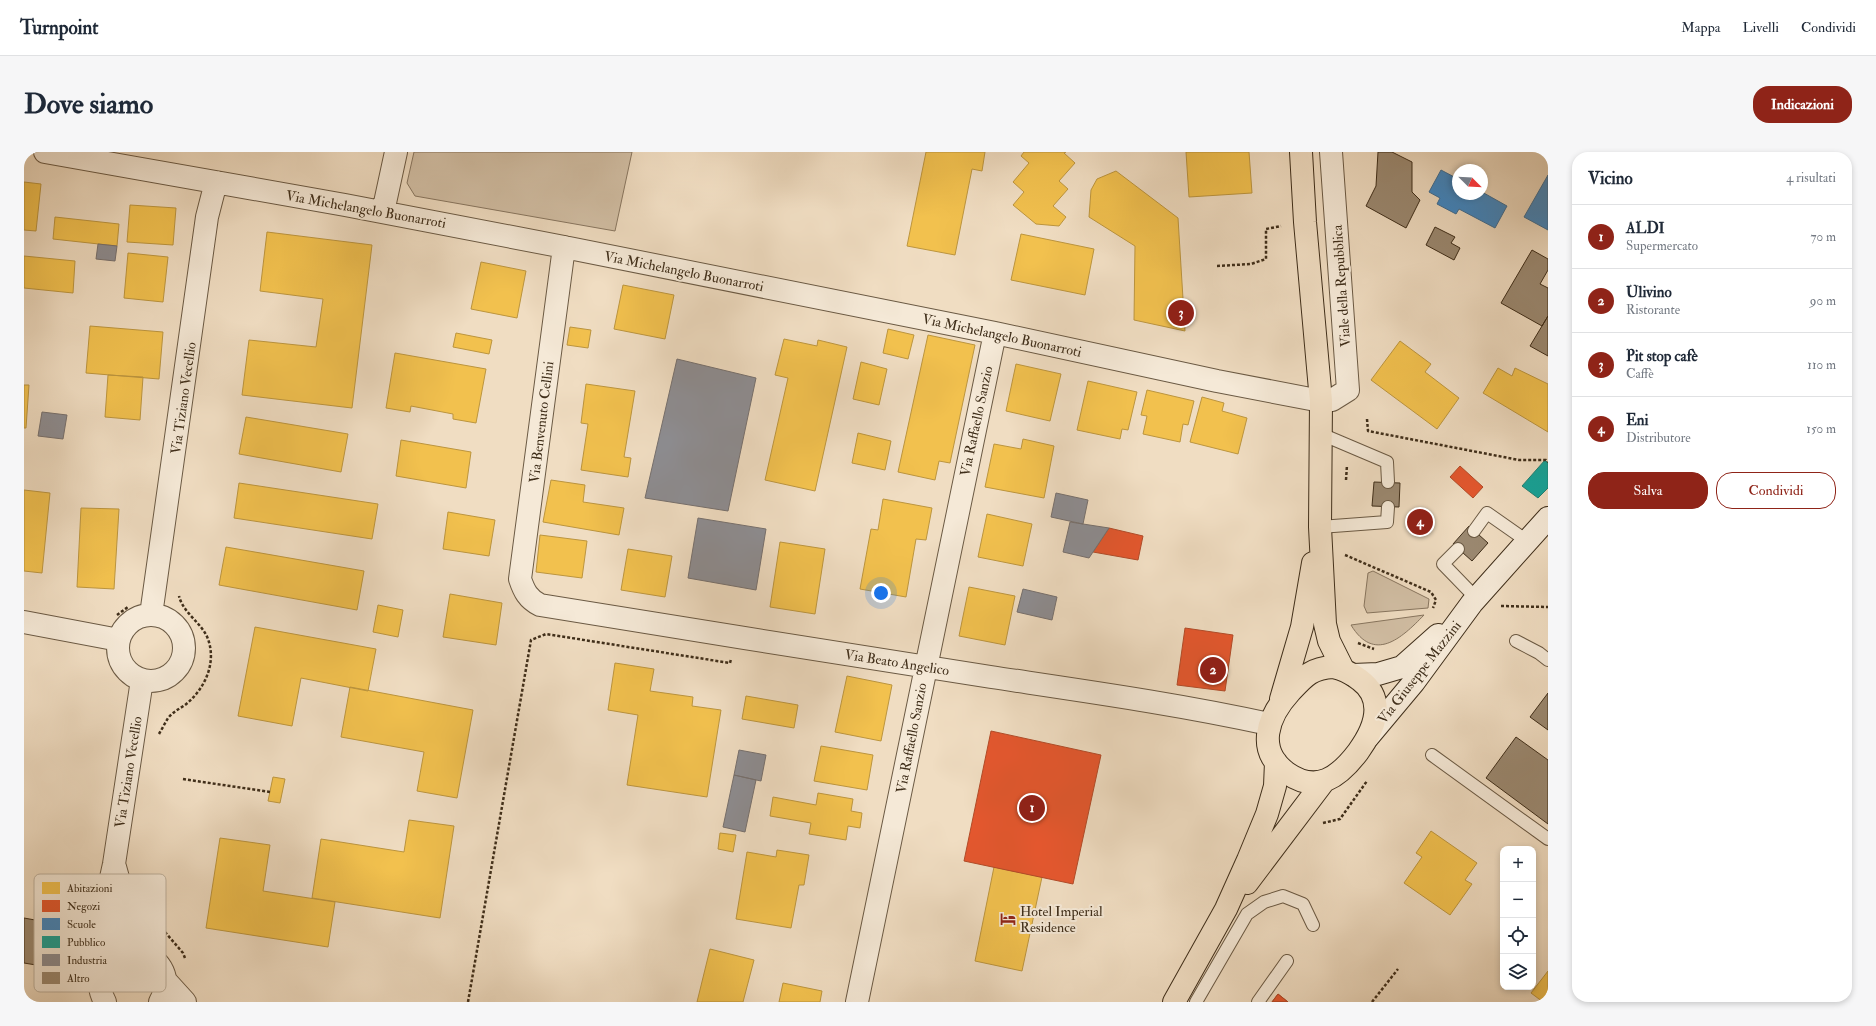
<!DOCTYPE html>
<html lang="it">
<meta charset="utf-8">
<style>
:root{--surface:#fff;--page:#f6f6f7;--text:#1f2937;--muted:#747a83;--line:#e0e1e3;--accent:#8f2418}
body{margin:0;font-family:"IM FELL Double Pica",serif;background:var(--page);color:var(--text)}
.controls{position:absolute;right:12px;bottom:12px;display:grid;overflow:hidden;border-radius:8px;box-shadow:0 2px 6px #0003}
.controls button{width:36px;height:36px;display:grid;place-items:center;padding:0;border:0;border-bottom:1px solid var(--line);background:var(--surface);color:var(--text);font:20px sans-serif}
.compass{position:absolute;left:1428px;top:12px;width:36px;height:36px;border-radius:50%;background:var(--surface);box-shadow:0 2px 6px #0003;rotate:114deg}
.you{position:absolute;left:857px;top:441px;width:14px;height:14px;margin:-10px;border:3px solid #fff;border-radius:50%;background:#1a73e8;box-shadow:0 0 0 6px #1a73e833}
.badge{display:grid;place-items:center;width:26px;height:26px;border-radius:50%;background:var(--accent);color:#fff;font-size:13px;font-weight:700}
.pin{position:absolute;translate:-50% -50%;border:2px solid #fff;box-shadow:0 1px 4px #0006}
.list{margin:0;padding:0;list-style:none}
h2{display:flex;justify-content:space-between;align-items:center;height:52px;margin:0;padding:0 16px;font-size:17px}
h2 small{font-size:13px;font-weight:400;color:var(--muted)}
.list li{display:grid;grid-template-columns:26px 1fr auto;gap:12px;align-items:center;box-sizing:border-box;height:64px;padding:0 16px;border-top:1px solid var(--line)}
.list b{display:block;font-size:15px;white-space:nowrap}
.list p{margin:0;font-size:13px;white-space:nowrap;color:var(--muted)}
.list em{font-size:13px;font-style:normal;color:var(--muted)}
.actions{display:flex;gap:8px;padding:12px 16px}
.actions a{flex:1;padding:9px 0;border:1px solid var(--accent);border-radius:16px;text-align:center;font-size:14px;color:var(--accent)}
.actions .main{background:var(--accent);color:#fff}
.icon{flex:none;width:22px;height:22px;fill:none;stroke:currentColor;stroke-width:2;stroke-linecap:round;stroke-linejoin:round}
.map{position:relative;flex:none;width:1524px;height:850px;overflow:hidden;border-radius:16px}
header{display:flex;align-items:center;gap:24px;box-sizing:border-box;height:56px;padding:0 20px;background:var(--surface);border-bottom:1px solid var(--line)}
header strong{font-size:19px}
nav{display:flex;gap:22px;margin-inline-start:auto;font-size:14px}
.intro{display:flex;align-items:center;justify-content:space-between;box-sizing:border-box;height:96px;padding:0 24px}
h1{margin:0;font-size:28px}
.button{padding:10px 18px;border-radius:16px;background:var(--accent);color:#fff;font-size:14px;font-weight:700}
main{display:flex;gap:24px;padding:0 24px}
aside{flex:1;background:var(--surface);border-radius:16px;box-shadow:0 2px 6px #0003}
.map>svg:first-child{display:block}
</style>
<header>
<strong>Turnpoint</strong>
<nav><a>Mappa</a><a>Livelli</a><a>Condividi</a></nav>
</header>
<div class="intro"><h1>Dove siamo</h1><a class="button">Indicazioni</a></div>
<main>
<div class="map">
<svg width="1524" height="850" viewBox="0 0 1524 850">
<rect width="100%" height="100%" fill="#f0ddc2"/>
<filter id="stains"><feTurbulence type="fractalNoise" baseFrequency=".005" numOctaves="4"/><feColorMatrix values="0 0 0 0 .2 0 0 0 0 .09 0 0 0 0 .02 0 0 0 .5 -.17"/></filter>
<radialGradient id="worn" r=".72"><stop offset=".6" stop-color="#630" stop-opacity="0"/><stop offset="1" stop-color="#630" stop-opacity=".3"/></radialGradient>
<!-- green -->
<path fill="#d2bfa5" stroke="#887660" d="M 390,0 L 608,0 L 591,79 L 391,44 L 383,31 Z
M 1349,419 L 1405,447 L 1404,456 L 1343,461 L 1340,454 L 1344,421 Z
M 1400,463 C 1377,487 1350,511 1327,473 Z"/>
<!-- homes -->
<path fill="#f2c14e" stroke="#bc953e" d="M 902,0 L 961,0 L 958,19 L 948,17 L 931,103 L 883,94 Z
M 1000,0 L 1042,0 L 1040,1 L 1051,11 L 1035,29 L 1044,37 L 1029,54 L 1042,65 L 1035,74 L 1012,72 L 989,53 L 1000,40 L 989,30 L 1005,11 L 997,4 Z
M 1162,0 L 1225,0 L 1228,41 L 1165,45 Z
M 1092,19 L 1154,66 L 1161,179 L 1110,168 L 1111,94 L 1065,65 L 1067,38 L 1073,27 Z
M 0,30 L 17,32 L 12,79 L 0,78 Z
M 106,53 L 152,56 L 149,93 L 103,90 Z
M 31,65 L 95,72 L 93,94 L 29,87 Z
M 243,80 L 348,93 L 328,256 L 218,243 L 225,188 L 292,195 L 299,147 L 236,139 Z
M 997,82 L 1070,97 L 1061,143 L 987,128 Z
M 104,101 L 144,105 L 139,150 L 100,146 Z
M 0,104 L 51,109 L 49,141 L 0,136 Z
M 457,110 L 502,119 L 493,166 L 447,157 Z
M 599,133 L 650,143 L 641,187 L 590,177 Z
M 66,174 L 139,180 L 135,227 L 62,221 Z
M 546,175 L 567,178 L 564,196 L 543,193 Z
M 864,177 L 890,183 L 884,207 L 859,201 Z
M 432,181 L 468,188 L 465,202 L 429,195 Z
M 904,183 L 951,193 L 926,311 L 915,309 L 911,328 L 874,320 Z
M 760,187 L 793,194 L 794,188 L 823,195 L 791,339 L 741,328 L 764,226 L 751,223 Z
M 1376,189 L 1407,212 L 1401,220 L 1435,246 L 1413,277 L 1347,228 Z
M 371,201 L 462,217 L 452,271 L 429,267 L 429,262 L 387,254 L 386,260 L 362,256 Z
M 837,210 L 863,217 L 855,253 L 829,247 Z
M 992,212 L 1037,222 L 1026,269 L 982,259 Z
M 1474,216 L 1488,224 L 1491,216 L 1524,232 L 1524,280 L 1459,241 Z
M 84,223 L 119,225 L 116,268 L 81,265 Z
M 1064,229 L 1113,240 L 1104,278 L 1098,277 L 1096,287 L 1053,278 Z
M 562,232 L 611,239 L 600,305 L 607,306 L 604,325 L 557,318 L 564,272 L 557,271 Z
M 0,233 L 5,233 L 2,276 L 0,276 Z
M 1123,238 L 1170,249 L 1164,273 L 1159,272 L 1156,290 L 1119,282 L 1123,264 L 1117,263 Z
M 1178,245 L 1200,251 L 1198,259 L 1223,266 L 1214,302 L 1166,290 Z
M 222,265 L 324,282 L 317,320 L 215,302 Z
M 834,281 L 867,289 L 861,318 L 828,311 Z
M 999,287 L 1030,294 L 1020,346 L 961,335 L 970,292 L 997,297 Z
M 377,288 L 447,300 L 442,336 L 372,324 Z
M 527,328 L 561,333 L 559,350 L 600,356 L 595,383 L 519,370 Z
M 215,331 L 354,352 L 348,387 L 210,366 Z
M 0,338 L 26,341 L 18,421 L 0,419 Z
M 859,347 L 908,356 L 902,388 L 892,387 L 882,445 L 836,437 L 847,377 L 854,378 Z
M 57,356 L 95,357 L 90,437 L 53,435 Z
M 424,360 L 471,368 L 465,404 L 419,397 Z
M 963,362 L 1008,372 L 999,414 L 954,405 Z
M 516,383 L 563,389 L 558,426 L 512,420 Z
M 756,390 L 801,397 L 791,462 L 746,455 Z
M 202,395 L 340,419 L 333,458 L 195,433 Z
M 604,397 L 648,404 L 641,445 L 597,438 Z
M 945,435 L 991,444 L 981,493 L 935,484 Z
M 426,442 L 478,451 L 472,493 L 419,485 Z
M 354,453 L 379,458 L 374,485 L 349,480 Z
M 231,475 L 352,497 L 344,539 L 277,526 L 268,574 L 214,564 Z
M 591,511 L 630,517 L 626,539 L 669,545 L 668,554 L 697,558 L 683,645 L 603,633 L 614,563 L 584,558 Z
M 823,524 L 868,533 L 857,589 L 811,580 Z
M 326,535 L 449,558 L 433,646 L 393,639 L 400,600 L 317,585 Z
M 722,544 L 774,553 L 770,576 L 718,567 Z
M 797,594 L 849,603 L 843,638 L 790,629 Z
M 249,625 L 261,627 L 256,651 L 244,649 Z
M 794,641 L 829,647 L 827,659 L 838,661 L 836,676 L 824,674 L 822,688 L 785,682 L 787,671 L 746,664 L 749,645 L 792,653 Z
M 385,668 L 430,674 L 416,766 L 288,746 L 297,687 L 380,700 Z
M 1407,679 L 1453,711 L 1441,728 L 1448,732 L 1426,763 L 1380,731 L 1398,705 L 1392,701 Z
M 696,681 L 712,683 L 709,700 L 694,697 Z
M 196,686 L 246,693 L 239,739 L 311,750 L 304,795 L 182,776 Z
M 753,698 L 785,703 L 780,733 L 775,733 L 767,776 L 712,767 L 723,700 L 752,705 Z
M 970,715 L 1018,725 L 998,819 L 951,809 Z
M 686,797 L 730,808 L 719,850 L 673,850 Z
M 1524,819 L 1524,850 L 1519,850 L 1507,841 Z
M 759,831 L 798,839 L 796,850 L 755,850 Z"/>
<!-- shops -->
<path fill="#e4572e" stroke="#b24b28" d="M 1436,314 L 1459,335 L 1449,346 L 1426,325 Z
M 1085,376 L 1119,384 L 1114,408 L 1069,400 Z
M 1161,476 L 1209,483 L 1201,539 L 1153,533 Z
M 967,579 L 1077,603 L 1049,732 L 940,709 Z
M 1254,842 L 1264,850 L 1248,850 Z
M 1254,842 L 1264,850 L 1248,850 Z"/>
<!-- schools -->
<path fill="#3f88c5" stroke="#3f6d92" d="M 1417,18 L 1434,27 L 1434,42 L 1458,42 L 1458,40 L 1483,54 L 1471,76 L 1435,57 L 1432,62 L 1413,52 L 1416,46 L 1405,40 Z
M 1524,23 L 1524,78 L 1500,65 Z"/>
<!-- public -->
<path fill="#17a398" stroke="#238072" d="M 1521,308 L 1524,311 L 1524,336 L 1514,346 L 1498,334 Z"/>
<!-- industry -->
<path fill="#8d8d92" stroke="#76706e" d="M 74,92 L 93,94 L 91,109 L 72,107 Z
M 653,207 L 732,226 L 704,359 L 621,346 Z
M 18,260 L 43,263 L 39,287 L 14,284 Z
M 1032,341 L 1064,348 L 1059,372 L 1027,365 Z
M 674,366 L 742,377 L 732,438 L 664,426 Z
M 1046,370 L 1085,376 L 1065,406 L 1039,400 Z
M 999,437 L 1033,445 L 1028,468 L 993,460 Z
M 715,598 L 742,603 L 737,629 L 710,623 Z
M 710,623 L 732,628 L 721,680 L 699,675 Z"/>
<!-- building -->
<path fill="#9b8971" stroke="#3f2e1a" d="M 1354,0 L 1368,0 L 1388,10 L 1388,40 L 1396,48 L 1382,76 L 1342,54 L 1352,34 Z
M 1411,75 L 1431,85 L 1427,91 L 1436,96 L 1430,108 L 1402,93 Z
M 1508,98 L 1524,107 L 1524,118 L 1516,132 L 1524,136 L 1524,164 L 1518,174 L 1477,151 Z
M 1524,164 L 1524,204 L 1506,194 Z
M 1350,330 L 1376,331 L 1375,355 L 1348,354 Z
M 1445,374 L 1464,391 L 1448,409 L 1429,392 Z
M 1524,541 L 1524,578 L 1506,565 Z
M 1492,585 L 1524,608 L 1524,672 L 1462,626 Z
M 0,766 L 50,775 L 42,818 L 0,811 Z"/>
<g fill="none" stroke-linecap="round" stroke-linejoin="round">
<defs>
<path id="lane" d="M 1297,282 L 1363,310 L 1364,330
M 1296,375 L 1363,370 L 1364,355
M 1450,379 L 1463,361 L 1503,389
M 1434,397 L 1419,412 L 1452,446
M 1492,489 L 1515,501 L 1524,508
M 1408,603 L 1524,687
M 1172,850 L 1223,762 L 1240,750 L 1259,744 L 1279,752 L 1289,773
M 1234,850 L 1263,809"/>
<path id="street" d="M 21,0 L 321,53 L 540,95 L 971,181 L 1193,229 L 1297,249 L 1308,248 L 1324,238 L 1307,0
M 359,60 L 372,0
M 540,95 L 496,427 C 500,439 504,447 516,453 C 666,478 817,501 967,525 C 1060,539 1154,552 1245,572
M 127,463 L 183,65 L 192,30
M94 496a33 33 0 1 1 66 0a33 33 0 1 1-66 0Z
M 0,470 L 95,488
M 91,715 L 103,758 L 123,802
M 78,817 L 80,758 L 90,712 L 118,528
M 141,828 L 161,850
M 81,850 C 76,840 75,835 77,824 C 84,778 162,802 136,850
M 833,850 L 971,181"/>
<path id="secondary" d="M 1329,523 L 1354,522 L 1378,515 L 1414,483
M 1344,585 L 1390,530 L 1448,451 L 1524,366"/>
<path id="primary" d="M 1277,0 L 1281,70 L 1297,249 L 1296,375 L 1301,472 L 1305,489 L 1319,517
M 1309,515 C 1320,517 1327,521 1336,528 C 1363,548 1350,578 1334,600 C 1315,625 1293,642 1263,621 C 1231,598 1244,564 1266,540 C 1280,525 1287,516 1309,515 Z
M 1257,547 L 1278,475 L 1289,411
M 1223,731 L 1300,629
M 1150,850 L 1202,757 L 1224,708 L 1243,662 L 1251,634 L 1252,610"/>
</defs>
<!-- lane casing -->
<use href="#lane" stroke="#6b5a44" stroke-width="14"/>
<!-- street casing -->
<use href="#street" stroke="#6b5a44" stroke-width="24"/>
<!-- secondary casing -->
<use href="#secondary" stroke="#3f2e1a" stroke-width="24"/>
<!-- primary casing -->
<use href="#primary" stroke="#3f2e1a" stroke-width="24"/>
<!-- path -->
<path stroke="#3f2e1a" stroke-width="2.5" stroke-dasharray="3 2" stroke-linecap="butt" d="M 1193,114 L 1227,112 L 1242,107 L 1242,77 L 1257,74
M 1343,267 L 1344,279 L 1495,308 L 1522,308 L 1524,310
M 1322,328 L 1323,313
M 1321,403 L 1407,440 L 1412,448 L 1409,456
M 1477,454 L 1524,455
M 93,463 L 104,455
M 1334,491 L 1350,497
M 135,582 C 138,577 141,571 144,566 C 149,560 155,557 161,553 C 180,538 193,512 184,487 C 178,471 159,461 155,444
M 159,627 L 246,640
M 1299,671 L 1316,667 L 1343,629
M 141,780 L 159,801 L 161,806
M 444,850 L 507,488 L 522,482 L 706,511 L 707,507
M 1348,850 L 1374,817"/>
<!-- lane -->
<use href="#lane" stroke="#f5e9d7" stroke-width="12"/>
<!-- street -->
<use href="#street" stroke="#f5e9d7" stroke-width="22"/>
<!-- secondary -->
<use href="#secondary" stroke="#f5e9d7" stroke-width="22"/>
<!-- primary -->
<use href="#primary" stroke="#f0ddc2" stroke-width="22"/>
</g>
<!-- icons -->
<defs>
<symbol id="hotel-bare" viewBox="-9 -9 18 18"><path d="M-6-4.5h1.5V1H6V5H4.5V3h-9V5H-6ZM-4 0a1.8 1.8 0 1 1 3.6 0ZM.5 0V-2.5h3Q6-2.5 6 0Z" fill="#8f2418" stroke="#f5e9d7" stroke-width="2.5" paint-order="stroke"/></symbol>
</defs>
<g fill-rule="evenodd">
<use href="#hotel-bare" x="973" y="756" width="22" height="22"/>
</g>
<g text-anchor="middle" stroke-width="4" stroke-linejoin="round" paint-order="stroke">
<!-- street labels -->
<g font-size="14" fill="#3f2e1a" stroke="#f5e9d7">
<text transform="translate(342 57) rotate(10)" y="5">Via Michelangelo Buonarroti</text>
<text transform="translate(660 119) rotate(11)" y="5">Via Michelangelo Buonarroti</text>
<text transform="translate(1317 134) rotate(-94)" y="5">Viale della Repubblica</text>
<text transform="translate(978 183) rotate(12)" y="5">Via Michelangelo Buonarroti</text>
<text transform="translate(159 246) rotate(-82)" y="5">Via Tiziano Vecellio</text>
<text transform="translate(952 269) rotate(-78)" y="5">Via Raffaello Sanzio</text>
<text transform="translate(517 270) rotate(-83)" y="5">Via Benvenuto Cellini</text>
<text transform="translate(873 510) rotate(9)" y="5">Via Beato Angelico</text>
<text transform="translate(1395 520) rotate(-52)" y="5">Via Giuseppe Mazzini</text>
<text transform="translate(887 586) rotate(-79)" y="5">Via Raffaello Sanzio</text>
<text transform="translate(104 620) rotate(-81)" y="5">Via Tiziano Vecellio</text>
</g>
<!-- poi labels -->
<g font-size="14" fill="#3f2e1a" stroke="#f5e9d7" text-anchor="start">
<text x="996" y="764">Hotel Imperial<tspan x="996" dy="16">Residence</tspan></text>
</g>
</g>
<!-- legend -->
<rect x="10" y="722" width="132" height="118" rx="6" fill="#f5e9d7" stroke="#beb19e" stroke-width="1"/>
<rect x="18" y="730" width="18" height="12" fill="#f2c14e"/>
<rect x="18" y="748" width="18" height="12" fill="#e4572e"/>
<rect x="18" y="766" width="18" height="12" fill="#3f88c5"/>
<rect x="18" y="784" width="18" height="12" fill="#17a398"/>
<rect x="18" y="802" width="18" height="12" fill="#8d8d92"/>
<rect x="18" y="820" width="18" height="12" fill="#9b8971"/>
<g font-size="11" fill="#3f2e1a">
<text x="43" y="740">Abitazioni</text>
<text x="43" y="758">Negozi</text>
<text x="43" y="776">Scuole</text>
<text x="43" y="794">Pubblico</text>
<text x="43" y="812">Industria</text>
<text x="43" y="830">Altro</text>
</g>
<rect width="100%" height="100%" filter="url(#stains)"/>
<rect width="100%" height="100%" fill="url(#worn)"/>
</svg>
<div class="controls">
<button>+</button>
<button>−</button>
<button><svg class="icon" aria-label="locate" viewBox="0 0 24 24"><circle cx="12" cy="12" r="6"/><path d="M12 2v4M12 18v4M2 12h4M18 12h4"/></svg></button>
<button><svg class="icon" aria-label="layers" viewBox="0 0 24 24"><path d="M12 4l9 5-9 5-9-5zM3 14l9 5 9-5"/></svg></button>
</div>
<svg class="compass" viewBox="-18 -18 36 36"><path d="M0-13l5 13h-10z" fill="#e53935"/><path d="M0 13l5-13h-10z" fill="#747a83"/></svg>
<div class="you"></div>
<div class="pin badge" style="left:1008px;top:656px">1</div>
<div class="pin badge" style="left:1189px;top:518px">2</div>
<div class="pin badge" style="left:1157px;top:161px">3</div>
<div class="pin badge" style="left:1396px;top:370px">4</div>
</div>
<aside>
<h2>Vicino<small>4 risultati</small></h2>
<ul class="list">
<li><span class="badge">1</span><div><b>ALDI</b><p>Supermercato</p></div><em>70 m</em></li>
<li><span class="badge">2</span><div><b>Ulivino</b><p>Ristorante</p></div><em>90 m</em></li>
<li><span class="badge">3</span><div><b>Pit stop cafè</b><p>Caffè</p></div><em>110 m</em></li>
<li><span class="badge">4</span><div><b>Eni</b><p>Distributore</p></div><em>150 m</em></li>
</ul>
<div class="actions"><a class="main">Salva</a><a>Condividi</a></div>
</aside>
</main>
